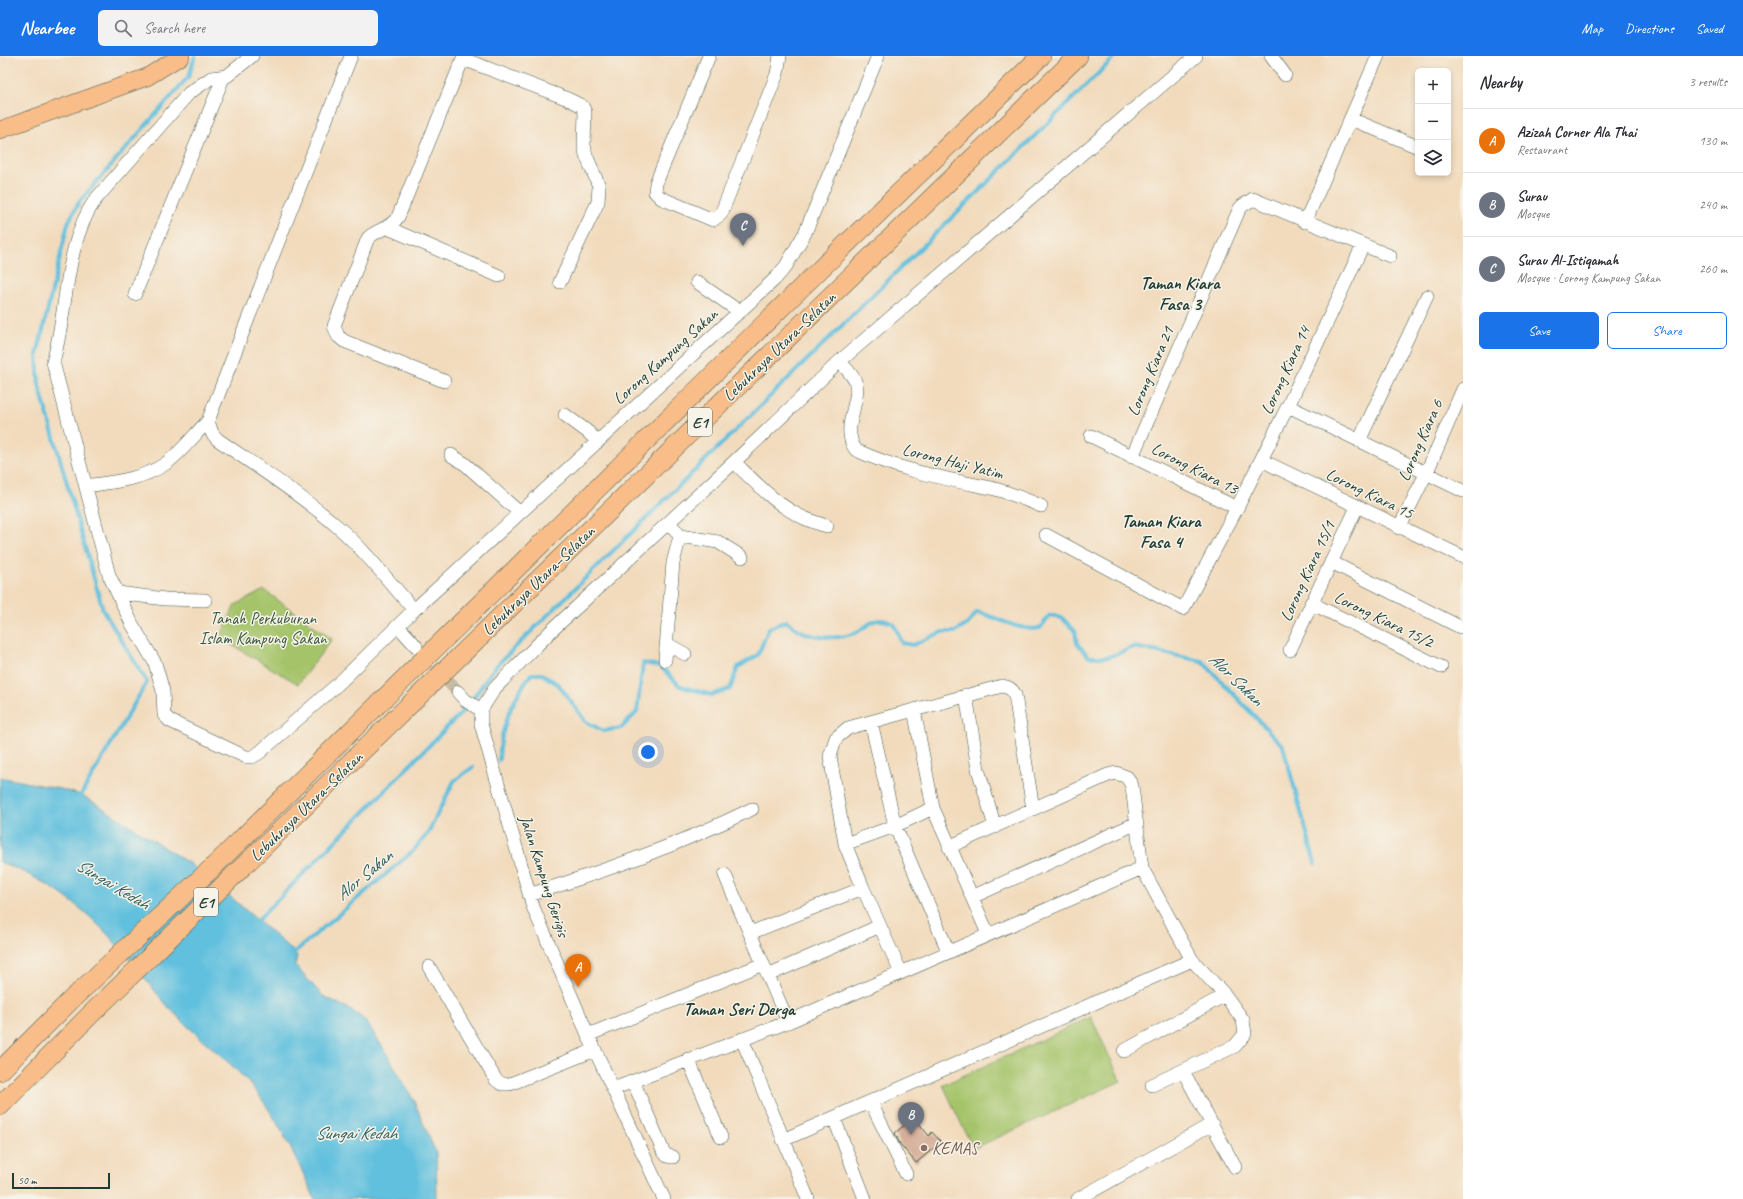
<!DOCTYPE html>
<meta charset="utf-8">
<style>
:root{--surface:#fff;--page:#f2f2f3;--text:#2b2b33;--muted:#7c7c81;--line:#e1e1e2;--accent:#1a73e8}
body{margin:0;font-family:Caveat,sans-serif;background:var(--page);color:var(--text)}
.controls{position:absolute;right:12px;top:12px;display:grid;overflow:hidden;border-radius:6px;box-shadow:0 2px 6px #0003}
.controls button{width:36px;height:36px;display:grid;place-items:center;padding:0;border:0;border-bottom:1px solid var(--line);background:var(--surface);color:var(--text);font:20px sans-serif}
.scale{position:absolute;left:12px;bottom:10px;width:98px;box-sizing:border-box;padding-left:4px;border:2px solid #1f3d34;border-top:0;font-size:11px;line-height:14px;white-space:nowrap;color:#1f3d34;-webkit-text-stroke:3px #f7f3e8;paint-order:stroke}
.you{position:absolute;left:648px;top:696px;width:14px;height:14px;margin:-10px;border:3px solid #fff;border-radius:50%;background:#1a73e8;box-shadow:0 0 0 6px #1a73e833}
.badge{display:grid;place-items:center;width:26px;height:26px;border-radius:50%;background:var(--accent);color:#fff;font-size:13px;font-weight:700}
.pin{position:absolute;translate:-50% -33px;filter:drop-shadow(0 1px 2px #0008)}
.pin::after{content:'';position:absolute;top:21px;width:14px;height:12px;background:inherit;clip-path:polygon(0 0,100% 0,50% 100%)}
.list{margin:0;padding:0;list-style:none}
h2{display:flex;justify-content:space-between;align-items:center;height:52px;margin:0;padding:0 16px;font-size:17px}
h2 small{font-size:13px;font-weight:400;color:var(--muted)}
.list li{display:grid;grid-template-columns:26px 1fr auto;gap:12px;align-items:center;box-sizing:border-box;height:64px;padding:0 16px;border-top:1px solid var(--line)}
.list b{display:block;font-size:15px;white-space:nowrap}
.list p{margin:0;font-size:13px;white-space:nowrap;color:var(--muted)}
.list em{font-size:13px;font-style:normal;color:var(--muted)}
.actions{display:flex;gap:8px;padding:12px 16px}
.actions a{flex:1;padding:9px 0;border:1px solid var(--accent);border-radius:6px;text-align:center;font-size:14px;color:var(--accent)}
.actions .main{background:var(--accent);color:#fff}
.icon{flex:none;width:22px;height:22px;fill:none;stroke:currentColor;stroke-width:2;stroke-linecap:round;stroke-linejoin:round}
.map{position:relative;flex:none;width:1463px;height:1143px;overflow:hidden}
header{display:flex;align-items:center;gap:24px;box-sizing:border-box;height:56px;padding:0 20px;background:var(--accent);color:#fff}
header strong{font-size:19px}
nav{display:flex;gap:22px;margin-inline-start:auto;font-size:14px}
.search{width:280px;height:36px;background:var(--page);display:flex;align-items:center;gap:10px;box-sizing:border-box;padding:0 14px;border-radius:6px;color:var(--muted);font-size:15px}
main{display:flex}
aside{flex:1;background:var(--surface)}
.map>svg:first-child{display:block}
</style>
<header>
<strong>Nearbee</strong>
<div class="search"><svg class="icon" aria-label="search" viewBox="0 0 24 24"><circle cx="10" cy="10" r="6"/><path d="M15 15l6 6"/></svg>Search here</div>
<nav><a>Map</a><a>Directions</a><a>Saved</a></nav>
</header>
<main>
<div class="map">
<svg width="1463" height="1143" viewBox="0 0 1463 1143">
<rect width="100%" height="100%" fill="#f7f3e8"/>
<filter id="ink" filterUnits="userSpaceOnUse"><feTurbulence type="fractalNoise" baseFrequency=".025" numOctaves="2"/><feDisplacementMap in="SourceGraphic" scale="8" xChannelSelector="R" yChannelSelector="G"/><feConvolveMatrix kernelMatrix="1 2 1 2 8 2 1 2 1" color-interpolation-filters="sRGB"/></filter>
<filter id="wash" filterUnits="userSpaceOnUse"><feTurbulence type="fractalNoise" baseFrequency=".012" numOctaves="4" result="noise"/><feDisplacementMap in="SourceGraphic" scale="16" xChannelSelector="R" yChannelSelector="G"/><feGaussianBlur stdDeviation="0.9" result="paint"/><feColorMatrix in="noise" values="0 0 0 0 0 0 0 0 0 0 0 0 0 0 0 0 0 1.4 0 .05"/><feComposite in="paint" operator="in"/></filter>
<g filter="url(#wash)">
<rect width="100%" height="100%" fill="#f2dbbd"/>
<!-- green -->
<path fill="#a5c46b" stroke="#628050" d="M 264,534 L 332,583 L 298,628 L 220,582 L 235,549 Z
M 1091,961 L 1121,1025 L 973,1093 L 943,1029 Z"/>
<!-- water -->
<path fill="#60c0de" stroke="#407e89" d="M 0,721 L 60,733 L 81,739 L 95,747 L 190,808 L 233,843 L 294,896 L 297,900 L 295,910 L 298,913 L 323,940 L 351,954 L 360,960 L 369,970 L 387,998 L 414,1045 L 436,1097 L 437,1143 L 315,1143 C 298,1106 275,1055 247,1025 C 226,1002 200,983 178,961 C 153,936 134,906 109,880 C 79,847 42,822 0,806 Z"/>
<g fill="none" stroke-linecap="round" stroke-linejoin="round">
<!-- stream -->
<path stroke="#60c0de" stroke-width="4" d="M 473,642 L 496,610 L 1116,0
M 499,704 C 500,672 512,644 531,618 L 542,618 L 559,629 L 585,665 L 603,675 L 621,672 L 637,656 L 643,607 L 660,610 L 680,630 L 711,639 L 730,633 L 738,611 L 758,599 L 769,572 L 786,565 C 792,569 798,575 805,577 C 818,582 839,583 852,578 C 869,572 872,557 894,568 L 902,587 L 913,589 L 942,576 L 955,576 L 968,568 L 977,556 C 997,561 1019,576 1040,572 L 1050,559 L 1062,562 L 1075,575 L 1077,587 L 1089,601 L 1109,601 L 1134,591 L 1202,605 L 1283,690 L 1315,807
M 81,739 L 147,626 L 103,554 L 39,329 L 37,299 L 68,167 L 79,146 L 189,20 L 195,0
M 254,868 L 464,654
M 290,900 L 412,796 L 428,777 L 454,725 L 473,711"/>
</g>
<g id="blocks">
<!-- building -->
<path fill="#cfa088" d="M 914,1061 L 929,1080 L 932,1076 L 941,1086 L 916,1107 L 900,1088 L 895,1077 Z"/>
</g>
</g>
<g filter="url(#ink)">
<use href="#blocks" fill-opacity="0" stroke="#3f5549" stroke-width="1"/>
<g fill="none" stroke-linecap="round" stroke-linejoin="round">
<!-- minor-tunnel -->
<path stroke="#c8bba2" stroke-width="13" stroke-dasharray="13 6" stroke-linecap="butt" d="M 421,596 L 458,636"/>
<defs>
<path id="minor" d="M 252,0 L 227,20 L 211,22 L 189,37 L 95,144 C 64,189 68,254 53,306 L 109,519 L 132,568 L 155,607 L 163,635 L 164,659 L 170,665 L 246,701 L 252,701 L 259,697 L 338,628 L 414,554 L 775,223 L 786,210 L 805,177 L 878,0
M 351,0 L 208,365 L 212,377 L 217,383 C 257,411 300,438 338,471 C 366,495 389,526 414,554
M 709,0 L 656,127 L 655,136 L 661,142 L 713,164 L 721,158 L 777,18 L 780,0
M 1271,0 L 1285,19
M 463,3 L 568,43 L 582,50 L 585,56 L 584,89 L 586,99 L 599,130 L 598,146 L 560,226
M 1351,63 L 1418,91
M 1305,166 L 1378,0
M 388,172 L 499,220
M 697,226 L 740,256
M 135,238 L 223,22
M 840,305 C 844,311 852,318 855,325 C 863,343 839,372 856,394 C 900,415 948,423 995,433 C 1011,437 1026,444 1041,450
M 444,325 L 344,285 L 338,280 L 334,270 L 368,182 C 378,173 390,173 398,161 L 464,0
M 1288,350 L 1463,435
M 565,359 L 588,376 L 598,386
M 1359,385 L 1427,240
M 451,399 L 465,408 L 520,457
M 1132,401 L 1239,154 L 1242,150 L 1253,143 L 1390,200
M 1261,404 L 1463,501
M 734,406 C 755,426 777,450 804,462 C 811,465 819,468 827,470
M 86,430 C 113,426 141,424 165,408 C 181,397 194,379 208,365
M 1237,452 L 1288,350 L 1363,189
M 1399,472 L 1426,418 L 1463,333
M 1046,479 L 1183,553 L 1237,452 L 1091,380
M 680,480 L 718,486 L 742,501
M 1331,506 L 1460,571
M 118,537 L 165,543 L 205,544
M 1311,547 L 1441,611
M 398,570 L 416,590
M 667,588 L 685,598
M 1290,594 L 1357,451
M 665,604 L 673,507 L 680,480 L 669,466
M 458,636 L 465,644 L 481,654
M 966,639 L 978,713 L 995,771
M 914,654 L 933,752 L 988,878
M 871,666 L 895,770 L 948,895
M 845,788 L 895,770 L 933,752
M 949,791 L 1108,719 L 1116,717 L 1127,721 L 1132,730 L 1142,812 L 1192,904 L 1225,939 L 1243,964 L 1245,978 L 1235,990 L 1152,1029
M 725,819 L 788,966
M 529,839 C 607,814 679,789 752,753
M 972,841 L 1137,767
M 750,877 L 863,832
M 429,911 L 496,1024 L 502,1028 L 510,1028 L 595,994
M 901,917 L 863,832 L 845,788 L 830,700 L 836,682 L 848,672 L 1002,630 C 1009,631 1012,633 1015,639 L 1033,753
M 768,919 L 880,870
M 588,979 L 763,908
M 742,983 L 808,1143
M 1124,995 L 1225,939
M 688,1003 L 721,1081
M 1183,1015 L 1235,1111
M 633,1025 L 663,1095 L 667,1100 L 673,1101
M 613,1033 L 788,966 L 1142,812
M 871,1047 L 906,1118
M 834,1062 L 865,1143
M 783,1084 L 1192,904
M 664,1143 L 588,979 L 533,851 L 481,668 L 481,654 L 495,632 L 551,575 L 734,406 L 840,305 L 1196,0
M 1078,1143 L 1212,1068"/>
<path id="major" d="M 0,74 L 147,21 L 181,0"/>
<path id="highway" d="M 0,1015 L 72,943 L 214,810 L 807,226 L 1041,0
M 0,1050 L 90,959 L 1078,0"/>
</defs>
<!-- minor casing -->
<use href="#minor" stroke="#3f5549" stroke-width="14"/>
<!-- major casing -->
<use href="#major" stroke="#3f5549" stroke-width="18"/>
<!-- highway casing -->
<use href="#highway" stroke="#3f5549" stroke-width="20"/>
<!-- minor -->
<use href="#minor" stroke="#fff" stroke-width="13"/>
<!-- major -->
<use href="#major" stroke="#f8bd89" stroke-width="17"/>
<!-- highway -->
<use href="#highway" stroke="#f8bd89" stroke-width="19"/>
</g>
</g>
<!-- markers -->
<circle fill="#8d6e63" stroke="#f7f3e8" stroke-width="1.5" cx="924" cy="1092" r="4"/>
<g text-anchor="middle" stroke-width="3" stroke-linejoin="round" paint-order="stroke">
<!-- shield labels -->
<g fill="#f7f3e8" stroke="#60746a" stroke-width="1">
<rect x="688" y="352" width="24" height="28" rx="3"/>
<rect x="194" y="832" width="24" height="28" rx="3"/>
</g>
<g font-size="16" font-weight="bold" fill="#1f3d34">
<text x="700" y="372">E1</text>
<text x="206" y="852">E1</text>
</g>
<!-- street labels -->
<g font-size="17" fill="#1f3d34" stroke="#f7f3e8">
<text transform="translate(779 290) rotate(-44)" y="6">Lebuhraya Utara–Selatan</text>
<text transform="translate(665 300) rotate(-42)" y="6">Lorong Kampung Sakan</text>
<text transform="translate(1285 314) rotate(-65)" y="6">Lorong Kiara 14</text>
<text transform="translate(1150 315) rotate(-67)" y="6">Lorong Kiara 21</text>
<text transform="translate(1420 384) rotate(-66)" y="6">Lorong Kiara 6</text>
<text transform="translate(953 405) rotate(14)" y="6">Lorong Haji Yatim</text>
<text transform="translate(1195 412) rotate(27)" y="6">Lorong Kiara 13</text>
<text transform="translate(1370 437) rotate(26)" y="6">Lorong Kiara 15</text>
<text transform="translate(1307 515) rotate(-65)" y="6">Lorong Kiara 15/1</text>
<text transform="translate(538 524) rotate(-44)" y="6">Lebuhraya Utara–Selatan</text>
<text transform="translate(1384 563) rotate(26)" y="6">Lorong Kiara 15/2</text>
<text transform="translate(306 750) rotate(-44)" y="6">Lebuhraya Utara–Selatan</text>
<text transform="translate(545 820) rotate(72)" y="6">Jalan Kampung Gerigis</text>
</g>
<!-- park labels -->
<g font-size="17" fill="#3a583f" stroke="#f7f3e8">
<text x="263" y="568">Tanah Perkuburan<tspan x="263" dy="20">Islam Kampung Sakan</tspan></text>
</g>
<!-- education labels -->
<g font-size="17" fill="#785e54" stroke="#f7f3e8" text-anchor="start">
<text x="932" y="1098">KEMAS</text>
</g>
<!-- neighbourhood labels -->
<g font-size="18" font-weight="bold" fill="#1f3d34" stroke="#f7f3e8">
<text x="1180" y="233">Taman Kiara<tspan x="1180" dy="21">Fasa 3</tspan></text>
<text x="1161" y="471">Taman Kiara<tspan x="1161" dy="21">Fasa 4</tspan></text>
<text x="739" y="959">Taman Seri Derga</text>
</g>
<!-- water labels -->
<g font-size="18" font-style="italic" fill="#2f5e5e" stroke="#f7f3e8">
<text transform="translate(1236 623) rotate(44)" y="6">Alor Sakan</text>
<text transform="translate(364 819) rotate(-40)" y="6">Alor Sakan</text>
<text transform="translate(113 828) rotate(31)" y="6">Sungai Kedah</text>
<text x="356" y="1083">Sungai Kedah</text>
</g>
</g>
</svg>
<div class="controls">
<button>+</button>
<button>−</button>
<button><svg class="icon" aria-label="layers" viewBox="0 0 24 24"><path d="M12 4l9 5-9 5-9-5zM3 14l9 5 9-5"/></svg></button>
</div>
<div class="scale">50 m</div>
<div class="you"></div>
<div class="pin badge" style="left:578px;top:931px;background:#e8710a">A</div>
<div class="pin badge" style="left:911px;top:1079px;background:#6b7280">B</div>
<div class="pin badge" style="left:743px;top:190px;background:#6b7280">C</div>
</div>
<aside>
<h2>Nearby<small>3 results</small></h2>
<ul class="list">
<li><span class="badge" style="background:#e8710a">A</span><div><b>Azizah Corner Ala Thai</b><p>Restaurant</p></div><em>130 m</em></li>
<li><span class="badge" style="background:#6b7280">B</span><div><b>Surau</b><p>Mosque</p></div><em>240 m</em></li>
<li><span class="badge" style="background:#6b7280">C</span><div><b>Surau Al-Istiqamah</b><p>Mosque · Lorong Kampung Sakan</p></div><em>260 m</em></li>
</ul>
<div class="actions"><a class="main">Save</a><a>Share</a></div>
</aside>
</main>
